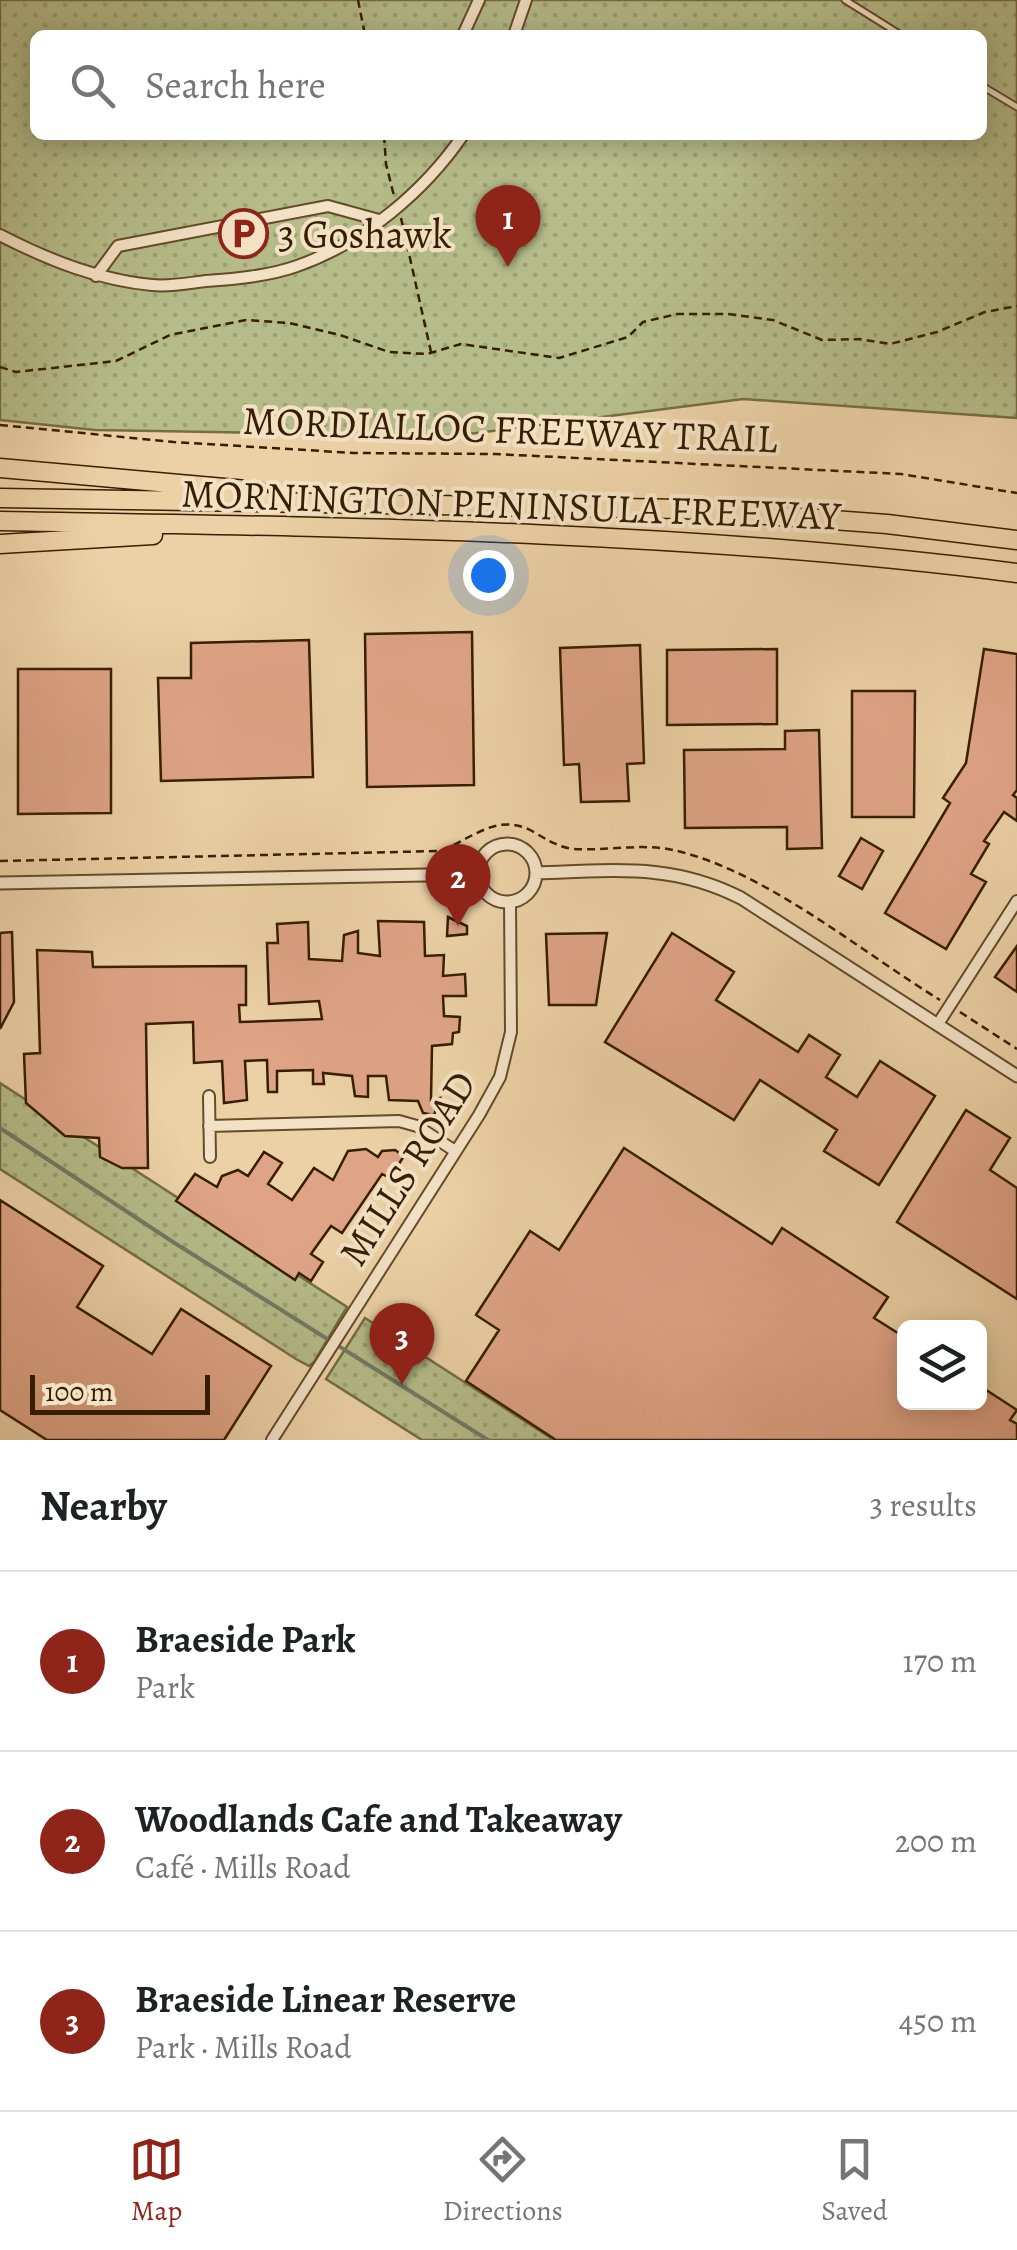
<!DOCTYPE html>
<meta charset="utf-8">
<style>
:root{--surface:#fff;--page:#f2f2f2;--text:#202124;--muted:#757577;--line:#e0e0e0;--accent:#8f2418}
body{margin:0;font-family:Alegreya,serif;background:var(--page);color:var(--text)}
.controls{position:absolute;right:30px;bottom:30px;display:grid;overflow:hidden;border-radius:15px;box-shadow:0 5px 25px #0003}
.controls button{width:90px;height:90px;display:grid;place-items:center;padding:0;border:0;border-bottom:2px solid var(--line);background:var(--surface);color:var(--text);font:50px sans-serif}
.scale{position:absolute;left:30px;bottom:25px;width:180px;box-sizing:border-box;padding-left:10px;border:5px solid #371e00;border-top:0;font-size:28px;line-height:35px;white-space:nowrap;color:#371e00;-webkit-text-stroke:8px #f3e1c5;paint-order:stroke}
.you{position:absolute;left:488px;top:575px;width:35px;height:35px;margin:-25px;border:8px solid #fff;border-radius:50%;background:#1a73e8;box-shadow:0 0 0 15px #1a73e833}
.badge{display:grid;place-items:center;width:65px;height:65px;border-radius:50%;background:var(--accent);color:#fff;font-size:32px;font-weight:700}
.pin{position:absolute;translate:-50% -82px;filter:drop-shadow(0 2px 5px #0008)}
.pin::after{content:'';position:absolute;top:52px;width:35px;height:30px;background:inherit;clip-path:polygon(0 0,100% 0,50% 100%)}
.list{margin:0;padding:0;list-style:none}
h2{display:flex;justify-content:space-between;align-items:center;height:130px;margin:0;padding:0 40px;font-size:42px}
h2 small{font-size:32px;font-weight:400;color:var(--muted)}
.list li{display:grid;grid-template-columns:65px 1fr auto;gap:30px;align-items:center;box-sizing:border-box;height:180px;padding:0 40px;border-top:2px solid var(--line)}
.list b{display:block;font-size:38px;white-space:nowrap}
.list p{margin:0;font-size:32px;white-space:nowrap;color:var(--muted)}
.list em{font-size:32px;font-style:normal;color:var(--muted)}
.icon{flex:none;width:55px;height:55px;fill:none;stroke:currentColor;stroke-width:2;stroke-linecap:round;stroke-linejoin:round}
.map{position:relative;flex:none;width:1017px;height:1440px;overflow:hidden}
.search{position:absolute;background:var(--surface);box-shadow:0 5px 25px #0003;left:30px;right:30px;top:30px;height:110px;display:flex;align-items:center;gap:25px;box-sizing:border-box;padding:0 35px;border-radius:15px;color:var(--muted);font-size:38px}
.sheet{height:670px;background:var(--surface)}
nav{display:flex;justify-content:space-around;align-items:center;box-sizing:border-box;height:140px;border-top:2px solid var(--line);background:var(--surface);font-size:28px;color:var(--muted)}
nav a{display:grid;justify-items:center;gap:5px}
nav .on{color:var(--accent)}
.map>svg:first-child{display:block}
</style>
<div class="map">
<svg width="1017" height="1440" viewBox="0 0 1017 1440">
<defs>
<pattern id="park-dots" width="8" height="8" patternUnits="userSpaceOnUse" patternTransform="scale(2.5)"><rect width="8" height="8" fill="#b5bc89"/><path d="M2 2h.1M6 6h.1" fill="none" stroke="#9ca174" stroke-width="1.8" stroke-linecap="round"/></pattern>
</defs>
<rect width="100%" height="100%" fill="#ecd1a6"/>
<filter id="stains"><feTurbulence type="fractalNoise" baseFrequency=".002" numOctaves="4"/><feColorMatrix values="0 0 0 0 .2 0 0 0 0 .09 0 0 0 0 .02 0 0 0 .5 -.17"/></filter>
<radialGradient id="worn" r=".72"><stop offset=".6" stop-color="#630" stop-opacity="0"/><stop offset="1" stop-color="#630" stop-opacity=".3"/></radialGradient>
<!-- park -->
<path fill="url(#park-dots)" stroke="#766d44" stroke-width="2.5" fill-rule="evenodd" d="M 0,0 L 1017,0 L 1017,418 L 743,399 L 453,436 L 95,430 L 0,420 ZM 35,35 L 982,35 L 982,135 L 35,135 Z
M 0,1083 L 347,1307 L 314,1362 L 309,1366 L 296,1359 L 0,1169 Z
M 365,1318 L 554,1440 L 422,1440 L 326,1379 Z"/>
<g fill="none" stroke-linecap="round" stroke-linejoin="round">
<!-- stream -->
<path stroke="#727a64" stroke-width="4" d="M 0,1128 L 173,1242 L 488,1440"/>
</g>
<!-- building -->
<path fill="#dfa486" stroke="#371e00" stroke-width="2.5" d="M 472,632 L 474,785 L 367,787 L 365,634 Z
M 309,640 L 313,777 L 161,781 L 158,678 L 191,678 L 191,643 Z
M 640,645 L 644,763 L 627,764 L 629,801 L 581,802 L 579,764 L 564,765 L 560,648 Z
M 777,649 L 777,724 L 667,725 L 667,650 Z
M 984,649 L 1017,654 L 1017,790 L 1013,795 L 1017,798 L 1017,821 L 1004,812 L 984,841 L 989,844 L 971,874 L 986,882 L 946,949 L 885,913 L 950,803 L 943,798 L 966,763 Z
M 18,669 L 111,669 L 111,813 L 18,814 Z
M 852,691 L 915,691 L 914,817 L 852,817 Z
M 819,730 L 822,848 L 787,849 L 787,827 L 685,828 L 684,750 L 785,749 L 785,731 Z
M 861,838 L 883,851 L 862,889 L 839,876 Z
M 448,917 L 467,926 L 467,934 L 447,936 Z
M 378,921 L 424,922 L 425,956 L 444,955 L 443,976 L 465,974 L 466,996 L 443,996 L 444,1016 L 460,1017 L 459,1032 L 453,1033 L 452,1044 L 432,1046 L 431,1100 L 440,1098 L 434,1115 L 423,1113 L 418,1101 L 389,1100 L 386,1076 L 368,1076 L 368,1097 L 355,1096 L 352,1076 L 323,1073 L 324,1084 L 313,1084 L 313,1070 L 277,1071 L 277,1092 L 268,1092 L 267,1060 L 245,1061 L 247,1100 L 224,1103 L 222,1061 L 194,1063 L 193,1022 L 146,1024 L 148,1168 L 122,1168 L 100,1157 L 99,1138 L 65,1136 L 26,1103 L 24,1054 L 40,1053 L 37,950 L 92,952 L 93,967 L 246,966 L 246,1005 L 239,1005 L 240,1022 L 322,1019 L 319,1001 L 269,1004 L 267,943 L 278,943 L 277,924 L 308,922 L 309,959 L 342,961 L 344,935 L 358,931 L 358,953 L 380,956 Z
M 12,932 L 14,1002 L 0,1029 L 0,933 Z
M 607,933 L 596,1005 L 549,1005 L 546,934 Z
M 672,933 L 734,972 L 716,1000 L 798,1052 L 809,1035 L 840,1055 L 826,1077 L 857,1097 L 880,1061 L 935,1096 L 879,1185 L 824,1151 L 837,1130 L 760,1080 L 734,1120 L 605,1042 Z
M 1017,946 L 1017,992 L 995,977 Z
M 966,1110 L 1010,1138 L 990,1170 L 1017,1188 L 1017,1299 L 897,1222 Z
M 624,1148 L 772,1244 L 782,1228 L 888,1297 L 874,1318 L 904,1337 L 904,1402 L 980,1402 L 980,1386 L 1017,1410 L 1010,1420 L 1017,1424 L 1017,1440 L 556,1440 L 466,1381 L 499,1330 L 476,1315 L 530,1231 L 559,1250 Z
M 366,1149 L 378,1157 L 382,1151 L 395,1150 L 404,1156 L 390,1178 L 382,1174 L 342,1233 L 331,1226 L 311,1254 L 323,1262 L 311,1281 L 299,1273 L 295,1280 L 176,1201 L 195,1174 L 217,1187 L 222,1176 L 238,1170 L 248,1176 L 264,1152 L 282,1163 L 268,1184 L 292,1200 L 314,1168 L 333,1180 L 348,1151 Z
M 0,1200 L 103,1266 L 77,1307 L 152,1354 L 181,1309 L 271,1366 L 224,1440 L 47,1440 L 0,1410 Z"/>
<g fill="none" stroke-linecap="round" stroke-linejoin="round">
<defs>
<path id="service" d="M 845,0 L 901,35
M 982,86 L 1017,107"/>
<path id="minor" d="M 463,35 L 479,0
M 514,35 L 526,0
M 0,235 C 48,260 98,280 152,285 C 170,287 189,283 206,281 C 235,279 269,276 297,266 C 363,243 424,192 463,135
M 96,276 L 118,246 L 328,206 L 379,220
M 938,1024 L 1017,901
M 209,1096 L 210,1157
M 209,1126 L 399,1121 L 417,1126 L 455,1151
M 272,1440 L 479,1115 L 500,1077 L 511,1032 L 510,902"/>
<path id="tertiary" d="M478 873a29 29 0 1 1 58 0a29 29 0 1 1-58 0Z
M 536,873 C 612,871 670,862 741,898 L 1017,1076
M 0,883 L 478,874"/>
<path id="motorway" d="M 0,468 L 258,491
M 0,498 L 684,509 L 887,524 L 1017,540
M 0,521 C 339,527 680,530 1017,573
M 0,544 L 153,535"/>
</defs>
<!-- service casing -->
<use href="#service" stroke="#644b2a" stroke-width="9"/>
<!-- minor casing -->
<use href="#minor" stroke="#644b2a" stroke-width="14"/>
<!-- tertiary casing -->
<use href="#tertiary" stroke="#644b2a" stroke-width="15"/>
<!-- motorway casing -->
<use href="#motorway" stroke="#371e00" stroke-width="21"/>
<!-- path -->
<path stroke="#371e00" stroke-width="2.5" stroke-dasharray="8 5" stroke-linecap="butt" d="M 358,0 L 365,35
M 384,135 L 386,164 L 394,196
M 401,218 L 431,352
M 0,367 L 16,372 L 116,361 L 170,335 L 246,320 L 289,323 L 340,335 L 389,352 L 427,354 L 461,344 L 559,358 L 628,337 L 643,322 L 677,314 L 728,314 L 773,320 L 822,340 L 859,339 L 890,344 L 937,332 L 985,312 L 1017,306
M 0,425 L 174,442 L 354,453 L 495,454 L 901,474 L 1017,493
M 0,861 L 440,851 C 472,839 497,812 532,831 C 546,839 557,847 574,849 C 607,851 641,843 673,850 C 764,870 860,951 940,1000
M 960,1012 L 1017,1049"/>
<!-- service -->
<use href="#service" stroke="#f3e1c5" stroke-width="5"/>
<!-- minor -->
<use href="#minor" stroke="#f3e1c5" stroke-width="10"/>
<!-- tertiary -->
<use href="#tertiary" stroke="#f3e1c5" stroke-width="11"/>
<!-- motorway -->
<use href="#motorway" stroke="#ecd1a6" stroke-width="18"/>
</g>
<!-- icons -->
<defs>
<symbol id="parking-ring" viewBox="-11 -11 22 22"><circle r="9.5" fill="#f3e1c5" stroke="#8f2418" stroke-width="1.5"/><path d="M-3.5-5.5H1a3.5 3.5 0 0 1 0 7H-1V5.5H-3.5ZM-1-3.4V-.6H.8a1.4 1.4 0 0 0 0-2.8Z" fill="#8f2418"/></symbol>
</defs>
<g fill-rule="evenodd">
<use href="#parking-ring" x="216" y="206" width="55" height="55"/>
</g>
<g text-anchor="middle" stroke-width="8" stroke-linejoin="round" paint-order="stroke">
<!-- poi labels -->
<g font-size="40" fill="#371e00" stroke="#f3e1c5" text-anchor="start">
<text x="278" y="248">3 Goshawk</text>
</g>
<!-- street labels -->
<g font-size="40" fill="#371e00" stroke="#f3e1c5">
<text transform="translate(510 429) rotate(2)" y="14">MORDIALLOC FREEWAY TRAIL</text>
<text transform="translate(511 504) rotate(2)" y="14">MORNINGTON PENINSULA FREEWAY</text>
<text transform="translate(407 1168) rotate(-58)" y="14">MILLS ROAD</text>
</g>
</g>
<rect width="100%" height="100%" filter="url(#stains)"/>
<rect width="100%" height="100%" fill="url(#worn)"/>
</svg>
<div class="controls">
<button><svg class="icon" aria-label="layers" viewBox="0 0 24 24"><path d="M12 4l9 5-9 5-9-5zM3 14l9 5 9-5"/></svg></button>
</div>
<div class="scale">100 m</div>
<div class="you"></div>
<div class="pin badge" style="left:508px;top:267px">1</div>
<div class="pin badge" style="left:458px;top:926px">2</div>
<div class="pin badge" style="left:402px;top:1385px">3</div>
<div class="search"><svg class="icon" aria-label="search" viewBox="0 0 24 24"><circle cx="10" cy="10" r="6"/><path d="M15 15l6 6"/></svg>Search here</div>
</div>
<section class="sheet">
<h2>Nearby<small>3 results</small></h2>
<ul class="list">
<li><span class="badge">1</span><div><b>Braeside Park</b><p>Park</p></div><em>170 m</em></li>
<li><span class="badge">2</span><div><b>Woodlands Cafe and Takeaway</b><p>Café · Mills Road</p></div><em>200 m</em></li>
<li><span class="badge">3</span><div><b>Braeside Linear Reserve</b><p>Park · Mills Road</p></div><em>450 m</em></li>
</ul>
</section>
<nav>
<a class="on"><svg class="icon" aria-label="map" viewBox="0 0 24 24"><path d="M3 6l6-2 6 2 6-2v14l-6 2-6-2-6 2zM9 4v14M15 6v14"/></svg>Map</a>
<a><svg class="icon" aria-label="directions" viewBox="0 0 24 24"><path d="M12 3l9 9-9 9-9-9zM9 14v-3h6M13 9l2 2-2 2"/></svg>Directions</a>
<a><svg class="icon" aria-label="saved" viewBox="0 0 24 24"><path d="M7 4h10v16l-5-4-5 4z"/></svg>Saved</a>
</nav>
